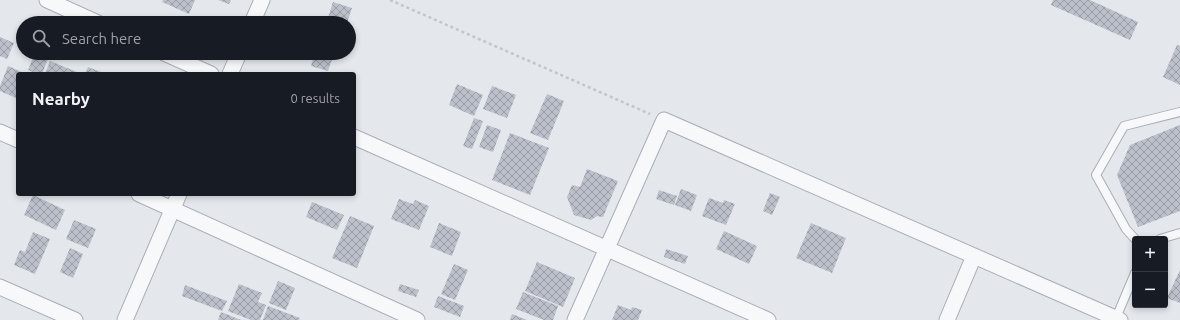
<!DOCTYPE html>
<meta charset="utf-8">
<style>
:root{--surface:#171b24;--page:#20242c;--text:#f1f3f6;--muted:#9ea1a6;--line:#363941}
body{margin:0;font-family:Ubuntu,sans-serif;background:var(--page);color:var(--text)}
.controls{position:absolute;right:12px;bottom:12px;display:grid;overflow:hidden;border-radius:4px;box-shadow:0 2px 6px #0003}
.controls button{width:36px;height:36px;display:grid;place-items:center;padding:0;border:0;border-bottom:1px solid var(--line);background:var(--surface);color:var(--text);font:20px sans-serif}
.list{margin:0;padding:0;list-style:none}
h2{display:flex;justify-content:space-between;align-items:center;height:52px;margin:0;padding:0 16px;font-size:17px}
h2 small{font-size:13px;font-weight:400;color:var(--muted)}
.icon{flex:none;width:22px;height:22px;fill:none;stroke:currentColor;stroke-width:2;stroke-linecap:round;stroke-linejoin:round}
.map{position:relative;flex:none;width:1180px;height:320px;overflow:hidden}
.search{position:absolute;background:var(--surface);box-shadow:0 2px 6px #0003;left:16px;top:16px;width:340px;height:44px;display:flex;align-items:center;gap:10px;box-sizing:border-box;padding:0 14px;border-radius:22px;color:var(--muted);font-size:15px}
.panel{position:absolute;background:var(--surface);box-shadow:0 2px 6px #0003;left:16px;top:72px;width:340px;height:124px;border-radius:4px}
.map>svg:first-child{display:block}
</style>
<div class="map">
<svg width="1180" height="320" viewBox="0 0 1180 320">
<defs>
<pattern id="building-cross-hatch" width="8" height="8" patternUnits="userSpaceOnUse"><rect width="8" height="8" fill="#bbc0ca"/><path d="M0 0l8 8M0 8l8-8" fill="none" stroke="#989da6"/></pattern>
</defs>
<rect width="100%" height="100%" fill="#e4e7ec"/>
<!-- building -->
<path fill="url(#building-cross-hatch)" d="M 163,0 L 195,0 L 189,14 L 162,2 Z
M 218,0 L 231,0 L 229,4 Z
M 1053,0 L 1090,0 L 1138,22 L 1130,40 L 1051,5 Z
M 333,2 L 352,8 L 347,23 L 333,23 L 327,21 Z
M 0,37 L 14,43 L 7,59 L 0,56 Z
M 1177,45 L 1180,46 L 1180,85 L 1163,77 Z
M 35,53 L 50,53 L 42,74 L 38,74 L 28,70 Z
M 315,53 L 322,53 L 333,57 L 328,71 L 311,66 Z
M 50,61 L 82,74 L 45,74 Z
M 8,66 L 26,74 L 18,74 L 18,99 L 0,91 L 0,86 Z
M 88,67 L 101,72 L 100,74 L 85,74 Z
M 457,84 L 483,95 L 474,116 L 449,105 Z
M 492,86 L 516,95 L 507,118 L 483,109 Z
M 547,94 L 564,101 L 548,140 L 530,133 Z
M 474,118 L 483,121 L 472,149 L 463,146 Z
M 487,125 L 501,130 L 493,152 L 479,147 Z
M 1180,125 L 1180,211 L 1138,227 L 1117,175 L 1130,145 Z
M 510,133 L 549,148 L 530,195 L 492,180 Z
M 587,169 L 618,181 L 603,217 L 597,216 L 591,220 L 574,215 L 567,197 L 572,185 L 580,187 Z
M 681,189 L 697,195 L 691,211 L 675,205 Z
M 659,190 L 677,196 L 674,205 L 656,199 Z
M 770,193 L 780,197 L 772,215 L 763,211 Z
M 33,195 L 65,210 L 56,230 L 24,215 Z
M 709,198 L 723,203 L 724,200 L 735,204 L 726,225 L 702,216 Z
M 399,199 L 413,204 L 415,200 L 429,206 L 419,230 L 391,219 Z
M 312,202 L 344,215 L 337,230 L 306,217 Z
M 350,216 L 374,226 L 357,268 L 332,258 Z
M 74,220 L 96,229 L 88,248 L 66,239 Z
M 439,223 L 461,232 L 452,256 L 430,247 Z
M 811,223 L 846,238 L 832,273 L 796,258 Z
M 724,231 L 757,246 L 749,264 L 716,249 Z
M 33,232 L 50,239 L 35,274 L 14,265 L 20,250 L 25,252 Z
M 70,248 L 83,254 L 73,278 L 60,272 Z
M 666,249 L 688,256 L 685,264 L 664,257 Z
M 537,262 L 575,278 L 563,307 L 525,291 Z
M 454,264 L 468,270 L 455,300 L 441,294 Z
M 1180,270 L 1180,303 L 1167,298 Z
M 278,281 L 295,288 L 286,310 L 269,303 Z
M 239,284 L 262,293 L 258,302 L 266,305 L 260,320 L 251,320 L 228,311 Z
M 400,284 L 419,290 L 416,297 L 398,291 Z
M 185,285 L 227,301 L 222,311 L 182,296 Z
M 523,292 L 558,306 L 553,320 L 544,320 L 516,309 Z
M 438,296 L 464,306 L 460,317 L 434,307 Z
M 618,305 L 631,310 L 632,307 L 642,310 L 638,320 L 612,320 Z
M 268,306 L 300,318 L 299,320 L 263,320 Z
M 221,312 L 241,320 L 218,320 Z
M 512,314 L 527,320 L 510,320 Z"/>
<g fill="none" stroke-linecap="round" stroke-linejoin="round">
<defs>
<path id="lane" d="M 1135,239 L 1126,229 L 1096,175 L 1124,126 L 1180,112
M 1160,239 L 1180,233
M 1116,318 L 1135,273"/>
<path id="street" d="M 47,0 L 98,23
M 252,23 L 262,0
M 164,53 L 211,74
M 230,74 L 239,53
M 0,132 L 18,140
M 354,137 L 768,320
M 139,194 L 417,320
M 0,287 L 75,320
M 125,320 L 179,194
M 575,320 L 664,120 L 1120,320
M 947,320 L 974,256"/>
</defs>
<!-- lane casing -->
<use href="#lane" stroke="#a9aeb7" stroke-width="10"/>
<!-- street casing -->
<use href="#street" stroke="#a9aeb7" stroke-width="17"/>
<!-- path -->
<path stroke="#c2c5cb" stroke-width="2.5" stroke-dasharray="3 3" stroke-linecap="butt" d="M 390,0 L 650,114"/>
<!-- lane -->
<use href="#lane" stroke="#f7f8fa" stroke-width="8"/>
<!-- street -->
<use href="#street" stroke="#f7f8fa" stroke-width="15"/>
</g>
</svg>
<div class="controls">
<button>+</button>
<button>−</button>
</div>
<div class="search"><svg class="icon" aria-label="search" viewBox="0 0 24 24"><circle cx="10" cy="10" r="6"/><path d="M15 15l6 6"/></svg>Search here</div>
<section class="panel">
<h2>Nearby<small>0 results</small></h2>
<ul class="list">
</ul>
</section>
</div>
